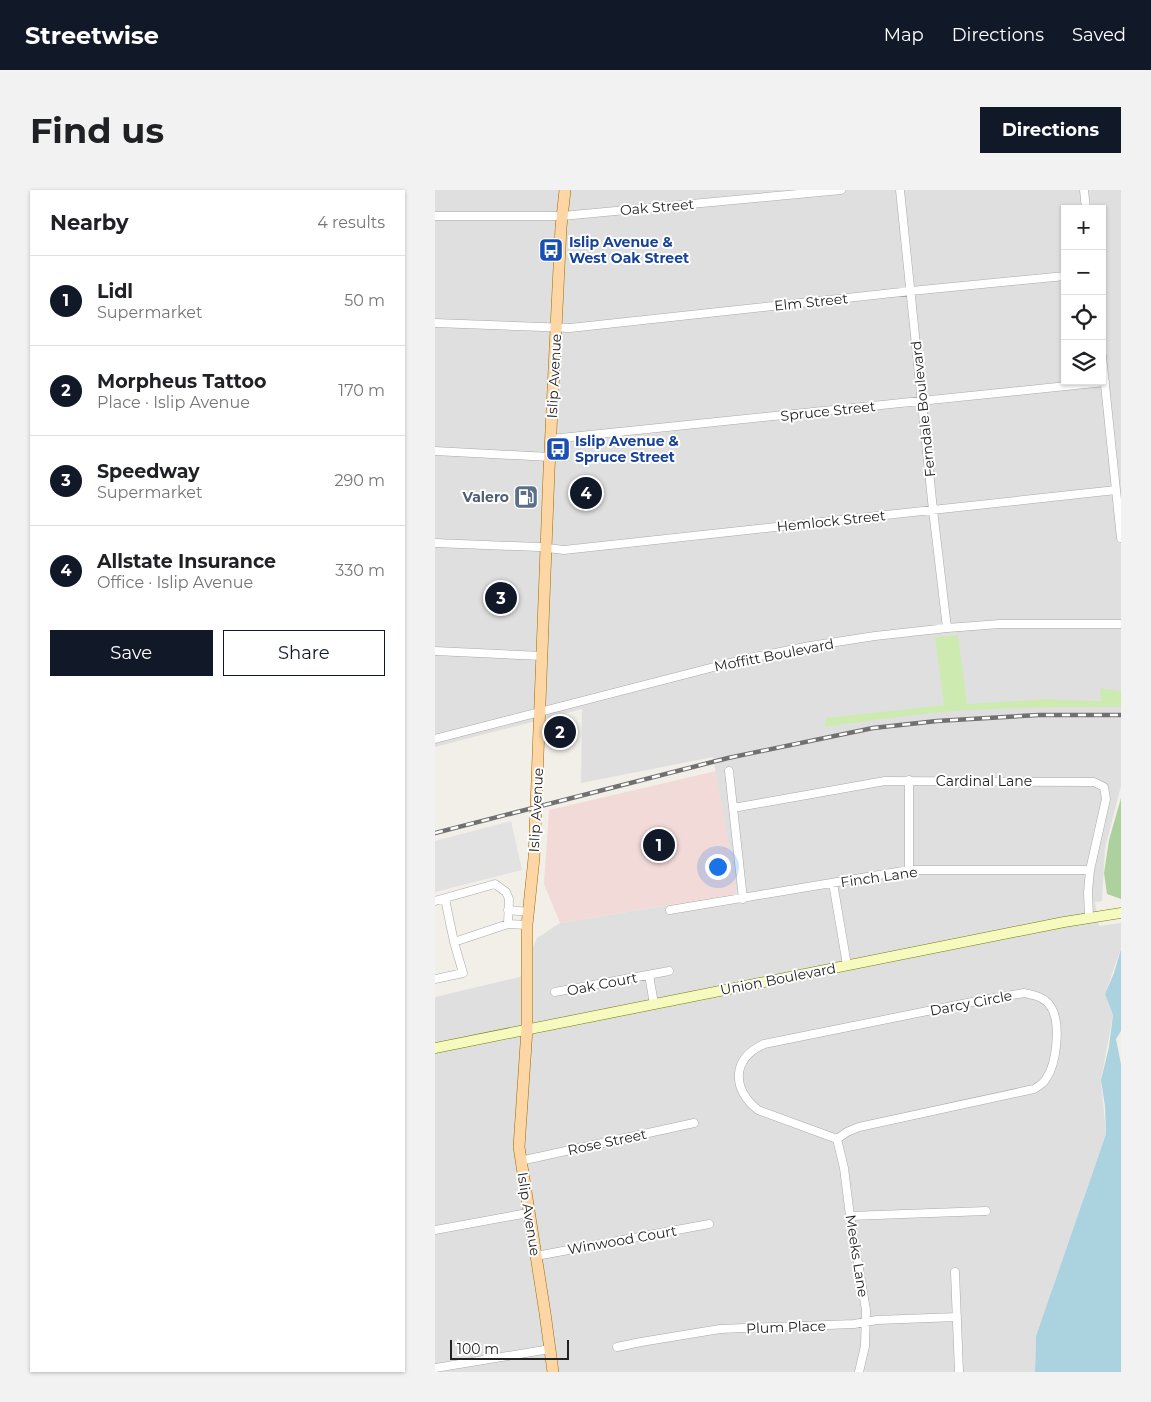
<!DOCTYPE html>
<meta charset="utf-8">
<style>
:root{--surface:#fff;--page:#f2f2f2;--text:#202124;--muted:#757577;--line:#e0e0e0;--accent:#111827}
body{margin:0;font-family:Montserrat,sans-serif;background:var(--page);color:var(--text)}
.controls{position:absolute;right:15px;top:15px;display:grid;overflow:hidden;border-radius:0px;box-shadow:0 1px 4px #0004}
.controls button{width:45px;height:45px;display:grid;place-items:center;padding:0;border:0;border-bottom:1px solid var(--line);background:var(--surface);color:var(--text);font:25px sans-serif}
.scale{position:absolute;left:15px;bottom:12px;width:119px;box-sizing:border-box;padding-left:5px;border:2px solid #222;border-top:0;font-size:14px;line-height:18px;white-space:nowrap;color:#222;-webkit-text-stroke:4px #fff;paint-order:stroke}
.you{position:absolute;left:282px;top:676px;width:18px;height:18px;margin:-12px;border:4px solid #fff;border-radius:50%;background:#1a73e8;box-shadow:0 0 0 8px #1a73e833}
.badge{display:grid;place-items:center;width:32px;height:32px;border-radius:50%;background:var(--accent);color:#fff;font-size:16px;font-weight:700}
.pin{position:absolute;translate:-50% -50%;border:2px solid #fff;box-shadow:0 1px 5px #0006}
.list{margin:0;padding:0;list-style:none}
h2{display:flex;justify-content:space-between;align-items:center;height:65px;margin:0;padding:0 20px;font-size:21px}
h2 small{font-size:16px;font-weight:400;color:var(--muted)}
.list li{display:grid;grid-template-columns:32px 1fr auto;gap:15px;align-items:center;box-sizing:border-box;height:90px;padding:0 20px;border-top:1px solid var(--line)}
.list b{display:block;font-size:19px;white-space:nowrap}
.list p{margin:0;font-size:16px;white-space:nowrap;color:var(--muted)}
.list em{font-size:16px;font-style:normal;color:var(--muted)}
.actions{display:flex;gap:10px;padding:15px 20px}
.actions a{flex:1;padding:11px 0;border:1px solid var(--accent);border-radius:0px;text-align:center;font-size:18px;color:var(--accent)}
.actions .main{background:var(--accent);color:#fff}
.icon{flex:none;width:28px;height:28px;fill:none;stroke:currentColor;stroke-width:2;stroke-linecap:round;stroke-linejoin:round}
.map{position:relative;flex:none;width:686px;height:1182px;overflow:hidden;border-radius:0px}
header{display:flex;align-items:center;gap:30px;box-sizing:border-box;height:70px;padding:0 25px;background:var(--accent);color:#fff}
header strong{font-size:24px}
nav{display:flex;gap:28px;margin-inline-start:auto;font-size:18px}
.intro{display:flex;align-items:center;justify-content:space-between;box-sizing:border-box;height:120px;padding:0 30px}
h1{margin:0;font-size:35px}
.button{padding:12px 22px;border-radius:0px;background:var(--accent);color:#fff;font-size:18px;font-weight:700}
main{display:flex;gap:30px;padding:0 30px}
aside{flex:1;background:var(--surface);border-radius:0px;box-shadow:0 1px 4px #0004}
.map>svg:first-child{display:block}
</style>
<header>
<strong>Streetwise</strong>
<nav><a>Map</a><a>Directions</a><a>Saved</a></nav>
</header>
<div class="intro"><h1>Find us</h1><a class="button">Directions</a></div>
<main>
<aside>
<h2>Nearby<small>4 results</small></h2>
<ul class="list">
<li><span class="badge">1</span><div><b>Lidl</b><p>Supermarket</p></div><em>50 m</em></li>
<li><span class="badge">2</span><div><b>Morpheus Tattoo</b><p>Place · Islip Avenue</p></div><em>170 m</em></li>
<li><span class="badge">3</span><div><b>Speedway</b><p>Supermarket</p></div><em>290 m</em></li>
<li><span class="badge">4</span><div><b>Allstate Insurance</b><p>Office · Islip Avenue</p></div><em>330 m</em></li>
</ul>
<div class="actions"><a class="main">Save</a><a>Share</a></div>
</aside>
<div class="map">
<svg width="686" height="1182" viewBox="0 0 686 1182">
<rect width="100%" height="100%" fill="#f2efe9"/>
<!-- residential -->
<path fill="#e0dfdf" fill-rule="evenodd" d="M 0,0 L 686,0 L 686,596 L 670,658 L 667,711 L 660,712 L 664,736 L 686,733 L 686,758 L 670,804 L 678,825 L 666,890 L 671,944 L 601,1146 L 600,1182 L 0,1182 L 0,807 L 85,787 L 102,748 L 125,733 L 302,704 L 278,567 L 146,593 L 147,519 L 0,557 ZM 630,19 L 667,19 L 667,191 L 630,191 Z"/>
<!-- commercial -->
<path fill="#f2dad9" d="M 281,581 L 302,704 L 125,733 L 109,694 L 114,620 Z"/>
<!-- grass -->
<path fill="#cdebb0" d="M 523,445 L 532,514 L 611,509 L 666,511 L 665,498 L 686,501 L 686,517 C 631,517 577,517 522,521 C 478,524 434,531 390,537 L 391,528 L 509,515 L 500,447 Z"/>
<!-- forest -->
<path fill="#add19e" d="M 686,608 L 686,709 L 672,704 L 669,683 L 674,650 Z"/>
<!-- parking -->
<path fill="#e2e2e2" d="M 76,631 L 87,680 L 0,702 L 0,651 Z"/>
<!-- water -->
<path fill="#aad3df" d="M 686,759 L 686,841 L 681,849 L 686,874 L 686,1182 L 600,1182 L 601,1146 L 671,944 L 670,916 L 666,890 L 674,857 L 678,825 L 670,804 L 679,783 Z"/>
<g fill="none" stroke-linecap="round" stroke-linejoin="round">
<defs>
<path id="street" d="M 465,0 L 498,320 L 512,438
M 649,0 L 651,19
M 0,26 L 127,26 L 406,0
M 0,133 L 135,138 L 476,101 L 630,86
M 667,166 L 686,348
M 116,249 L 670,192
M 0,261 L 115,267
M 0,353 L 104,357 L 129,360 L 681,300
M 0,461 L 107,466
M 0,549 L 310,469 L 375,456 L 440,446 L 512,438 L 565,434 L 686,434
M 294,581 L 308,709
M 474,590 L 474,680
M 298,618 L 450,591 L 659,592 L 669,597 L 671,609 L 655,680 L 653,702 L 654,727
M 398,693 L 412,775
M 0,711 L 60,694 L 71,702 L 74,709 L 73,734
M 73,720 L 94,722
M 235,720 L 474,680 L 655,680
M 19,752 L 73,734 L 92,735
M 214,785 L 219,814
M 0,789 L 28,783 L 19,752 L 10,709
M 120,802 L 234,781
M 589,803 C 599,805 610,807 616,817 C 626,833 622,873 611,889 C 608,894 604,896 599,899 L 424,937 L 412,942 L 402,949 L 323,920 C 297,899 296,869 329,854 L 547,810 Z
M 402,949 L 409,978 L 415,1026 L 431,1120 L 430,1156 L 424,1182
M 85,971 L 259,933
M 415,1026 L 551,1021
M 0,1040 L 93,1023
M 101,1066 L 274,1034
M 520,1082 L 524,1182
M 182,1157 L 206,1152 L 285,1139 L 419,1134 L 442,1130 L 522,1127
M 0,1178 L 115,1159"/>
<path id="secondary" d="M 0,858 L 629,732 L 686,723"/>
<path id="primary" d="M 118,1182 L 110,1123 L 84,957 L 92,839 L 92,735 L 99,668 L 114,281 L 126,37 L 130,0"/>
</defs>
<!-- street casing -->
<use href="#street" stroke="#a9a9a9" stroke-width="9"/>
<!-- secondary casing -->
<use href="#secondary" stroke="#707d05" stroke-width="11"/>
<!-- primary casing -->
<use href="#primary" stroke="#a06b00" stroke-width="12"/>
<!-- street -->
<use href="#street" stroke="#fff" stroke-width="8"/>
<!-- secondary -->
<use href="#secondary" stroke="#f7fabf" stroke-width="10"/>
<!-- primary -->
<use href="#primary" stroke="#fcd6a4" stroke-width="11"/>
<defs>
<path id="rail" d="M 0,643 L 293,568 L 438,538 L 502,531 L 604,525 L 686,525"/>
</defs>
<!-- rail casing -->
<use href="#rail" stroke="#707070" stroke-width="4.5"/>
<!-- rail -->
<use href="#rail" stroke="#fff" stroke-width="2.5" stroke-dasharray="8" stroke-linecap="butt"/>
</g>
<!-- icons -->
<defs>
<symbol id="bus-square" viewBox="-11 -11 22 22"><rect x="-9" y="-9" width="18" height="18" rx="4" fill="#1a4fb4" stroke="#fff"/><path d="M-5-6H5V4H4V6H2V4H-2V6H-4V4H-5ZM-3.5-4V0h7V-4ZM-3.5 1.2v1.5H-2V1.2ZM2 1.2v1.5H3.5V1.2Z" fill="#fff"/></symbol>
<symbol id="fuel-square" viewBox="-11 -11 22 22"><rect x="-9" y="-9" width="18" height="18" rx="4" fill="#5c6f8a" stroke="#fff"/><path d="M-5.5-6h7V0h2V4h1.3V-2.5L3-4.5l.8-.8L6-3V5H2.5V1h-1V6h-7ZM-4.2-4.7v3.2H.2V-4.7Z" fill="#fff"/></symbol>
</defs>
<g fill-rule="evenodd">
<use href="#bus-square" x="102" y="46" width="28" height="28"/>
<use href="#bus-square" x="109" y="245" width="28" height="28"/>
<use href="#fuel-square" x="77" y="293" width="28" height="28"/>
</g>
<g text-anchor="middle" stroke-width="4" stroke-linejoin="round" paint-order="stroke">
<!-- street labels -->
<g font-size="14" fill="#222" stroke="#fff">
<text transform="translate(222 17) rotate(-5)" y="5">Oak Street</text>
<text transform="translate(376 112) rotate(-6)" y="5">Elm Street</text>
<text transform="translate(119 186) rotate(-87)" y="5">Islip Avenue</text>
<text transform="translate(488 219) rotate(-96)" y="5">Ferndale Boulevard</text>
<text transform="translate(393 221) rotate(-6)" y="5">Spruce Street</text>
<text transform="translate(396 331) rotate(-6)" y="5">Hemlock Street</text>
<text transform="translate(339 465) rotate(-11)" y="5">Moffitt Boulevard</text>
<text x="549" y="596">Cardinal Lane</text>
<text transform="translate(101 620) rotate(-87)" y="5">Islip Avenue</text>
<text transform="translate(444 687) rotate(-8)" y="5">Finch Lane</text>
<text transform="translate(343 789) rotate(-11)" y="5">Union Boulevard</text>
<text transform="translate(167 794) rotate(-11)" y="5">Oak Court</text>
<text transform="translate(536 813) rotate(-11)" y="5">Darcy Circle</text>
<text transform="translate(172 952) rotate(-12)" y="5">Rose Street</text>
<text transform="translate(94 1024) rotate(81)" y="5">Islip Avenue</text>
<text transform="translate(187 1050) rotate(-10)" y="5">Winwood Court</text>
<text transform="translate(422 1066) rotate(81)" y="5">Meeks Lane</text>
<text transform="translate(351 1137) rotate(-2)" y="5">Plum Place</text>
</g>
<!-- transit labels -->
<g font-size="14" font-weight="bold" fill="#164399" stroke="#fff" text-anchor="start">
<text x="134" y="57">Islip Avenue &amp;<tspan x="134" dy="16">West Oak Street</tspan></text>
<text x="140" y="256">Islip Avenue &amp;<tspan x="140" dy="16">Spruce Street</tspan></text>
</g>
<!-- service labels -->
<g font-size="14" font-weight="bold" fill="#4e5e75" stroke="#fff" text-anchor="end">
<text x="74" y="312">Valero</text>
</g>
</g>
</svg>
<div class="controls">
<button>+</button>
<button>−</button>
<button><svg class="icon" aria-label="locate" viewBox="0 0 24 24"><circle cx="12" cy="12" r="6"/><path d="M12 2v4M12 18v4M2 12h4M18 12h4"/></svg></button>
<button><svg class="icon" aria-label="layers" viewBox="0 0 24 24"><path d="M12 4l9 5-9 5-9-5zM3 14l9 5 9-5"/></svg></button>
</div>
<div class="scale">100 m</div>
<div class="you"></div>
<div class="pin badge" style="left:224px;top:655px">1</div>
<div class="pin badge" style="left:125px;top:542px">2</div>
<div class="pin badge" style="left:66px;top:408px">3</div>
<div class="pin badge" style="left:151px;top:303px">4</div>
</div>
</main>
